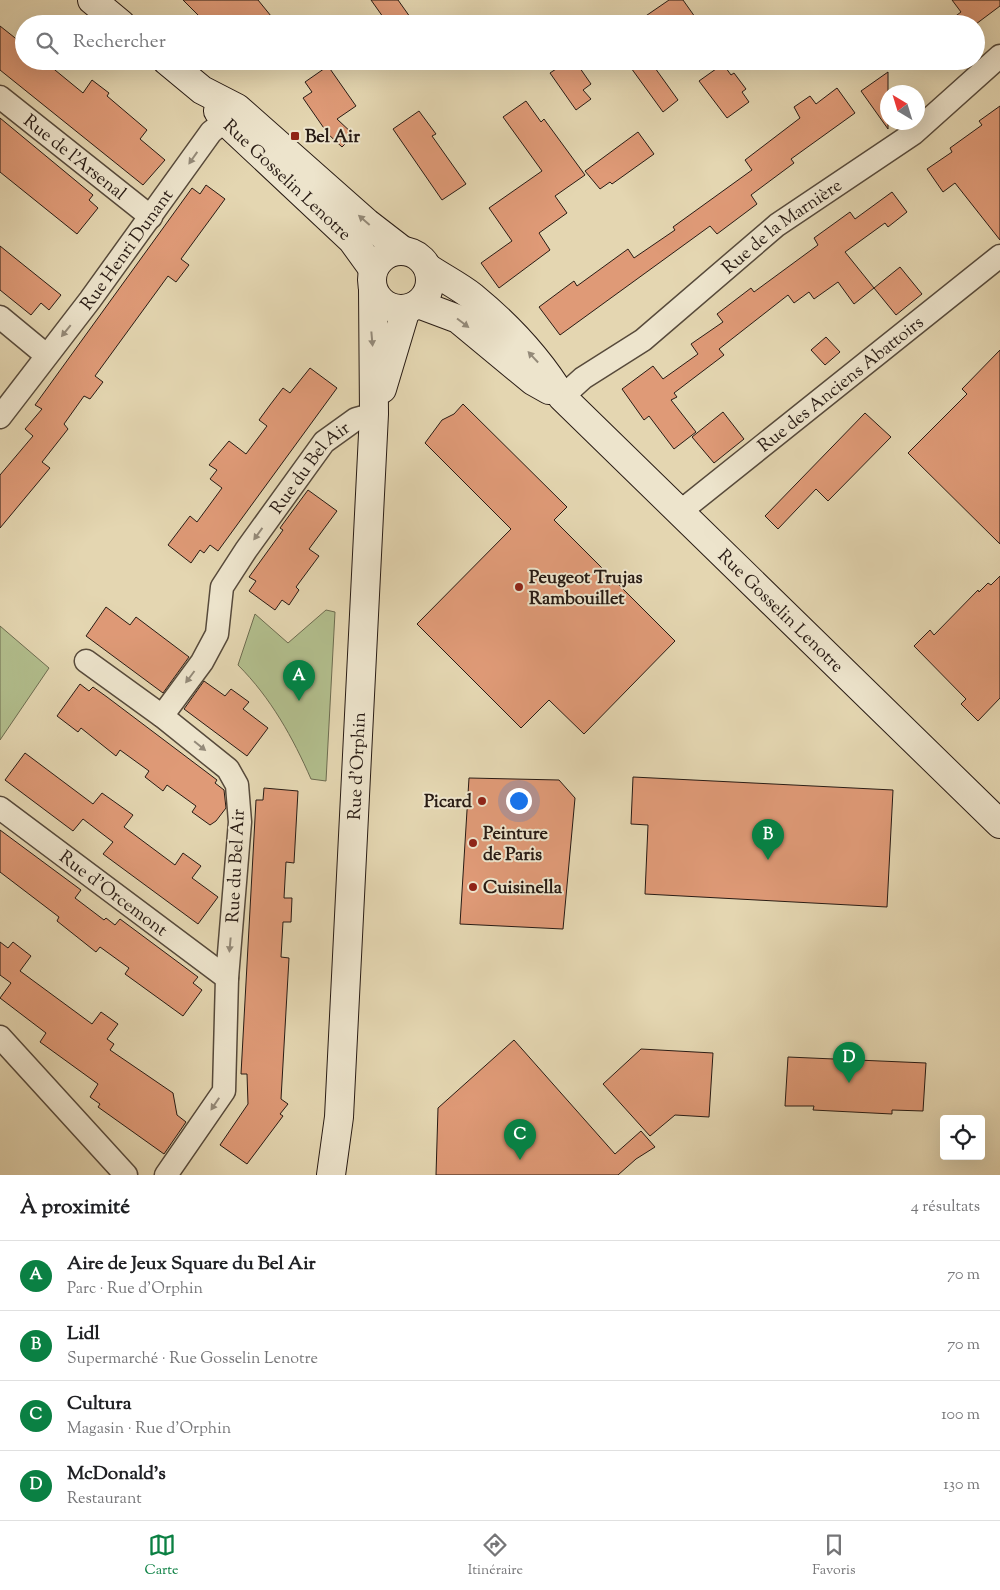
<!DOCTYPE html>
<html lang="fr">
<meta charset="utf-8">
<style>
:root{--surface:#fff;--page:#f2f2f2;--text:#202124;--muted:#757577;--line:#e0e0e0;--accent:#0b8043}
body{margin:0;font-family:"Sorts Mill Goudy",serif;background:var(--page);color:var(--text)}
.controls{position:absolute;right:15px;bottom:15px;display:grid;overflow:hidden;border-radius:5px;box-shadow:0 5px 20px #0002}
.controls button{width:45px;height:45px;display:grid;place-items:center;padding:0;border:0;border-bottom:1px solid var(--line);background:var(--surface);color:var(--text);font:25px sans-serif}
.compass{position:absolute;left:880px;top:85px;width:45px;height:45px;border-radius:50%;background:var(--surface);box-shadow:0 5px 20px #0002;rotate:322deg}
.you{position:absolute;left:518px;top:800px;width:18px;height:18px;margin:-12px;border:4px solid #fff;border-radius:50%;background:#1a73e8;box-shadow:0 0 0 8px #1a73e833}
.badge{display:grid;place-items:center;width:32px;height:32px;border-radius:50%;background:var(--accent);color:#fff;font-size:16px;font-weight:700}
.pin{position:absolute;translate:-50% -41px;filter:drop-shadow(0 1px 2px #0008)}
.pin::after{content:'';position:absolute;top:26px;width:18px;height:15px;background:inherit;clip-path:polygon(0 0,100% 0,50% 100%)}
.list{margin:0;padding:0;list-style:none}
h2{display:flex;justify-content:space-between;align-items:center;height:65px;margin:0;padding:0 20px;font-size:21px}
h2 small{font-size:16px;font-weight:400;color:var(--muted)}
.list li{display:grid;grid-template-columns:32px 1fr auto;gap:15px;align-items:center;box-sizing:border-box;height:70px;padding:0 20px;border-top:1px solid var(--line)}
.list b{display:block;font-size:19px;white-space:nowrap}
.list p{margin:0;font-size:16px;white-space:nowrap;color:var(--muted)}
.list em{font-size:16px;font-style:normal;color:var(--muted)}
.icon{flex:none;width:28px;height:28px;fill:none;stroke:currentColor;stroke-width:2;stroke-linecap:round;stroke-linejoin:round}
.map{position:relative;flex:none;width:1000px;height:1175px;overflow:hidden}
.search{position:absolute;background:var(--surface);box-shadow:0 5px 20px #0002;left:15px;right:15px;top:15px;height:55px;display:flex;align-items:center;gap:12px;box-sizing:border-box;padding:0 18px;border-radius:28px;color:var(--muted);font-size:19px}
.sheet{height:345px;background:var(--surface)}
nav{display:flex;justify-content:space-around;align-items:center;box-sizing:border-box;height:70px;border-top:1px solid var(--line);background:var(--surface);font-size:14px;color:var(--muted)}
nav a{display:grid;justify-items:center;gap:2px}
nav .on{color:var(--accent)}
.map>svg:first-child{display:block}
</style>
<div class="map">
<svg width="1000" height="1175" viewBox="0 0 1000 1175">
<rect width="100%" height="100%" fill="#e4d6b1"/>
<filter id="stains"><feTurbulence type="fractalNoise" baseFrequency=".004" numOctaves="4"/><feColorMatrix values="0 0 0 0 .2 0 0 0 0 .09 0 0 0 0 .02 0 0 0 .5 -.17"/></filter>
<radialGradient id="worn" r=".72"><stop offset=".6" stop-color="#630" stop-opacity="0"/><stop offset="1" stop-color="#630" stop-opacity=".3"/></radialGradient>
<!-- green -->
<path fill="#b2be8d" stroke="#6d6c50" d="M 326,610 L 335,612 L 326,781 L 311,779 C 293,738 271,698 238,665 L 255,614 L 288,643 Z
M 0,626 L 49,668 L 0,740 Z"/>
<!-- building -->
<path fill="#df9a77" stroke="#281b14" d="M 183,0 L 258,0 L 271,16 L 260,24 L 207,24 Z
M 371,0 L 398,0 L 415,24 L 388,24 Z
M 669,0 L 683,0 L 700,24 L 634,24 Z
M 952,0 L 1000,0 L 1000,6 L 976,24 L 945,24 L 961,12 Z
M 0,26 L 24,45 L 24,61 L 44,61 L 83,93 L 92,80 L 109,93 L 107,96 L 147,130 L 140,139 L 165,160 L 143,185 L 0,70 Z
M 568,61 L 575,61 L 591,84 L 583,90 L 591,99 L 576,110 L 550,73 Z
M 626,61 L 650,61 L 678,100 L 663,112 Z
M 723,64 L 731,75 L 734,73 L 746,89 L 742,92 L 749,102 L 727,118 L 699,81 Z
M 328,66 L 356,106 L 337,119 L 354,135 L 342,147 L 328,134 L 303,98 L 312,92 L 305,82 Z
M 888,72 L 888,129 L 861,91 Z
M 837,88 L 855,113 L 791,159 L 794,163 L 751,195 L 757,204 L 717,234 L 710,226 L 560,335 L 539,307 L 574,281 L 577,286 L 628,249 L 634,258 L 675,230 L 673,227 L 752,170 L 745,160 L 800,118 L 794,107 L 810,96 L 816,104 Z
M 526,101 L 541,122 L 544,119 L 585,175 L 555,196 L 567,213 L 539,233 L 550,250 L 499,288 L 481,263 L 512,241 L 489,208 L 542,171 L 503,117 Z
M 1000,106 L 1000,240 L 955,183 L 943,192 L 927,169 L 952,152 L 950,148 L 982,125 L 979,121 Z
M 419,111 L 436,134 L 432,136 L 466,184 L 442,200 L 393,129 Z
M 0,118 L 93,195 L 89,200 L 98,208 L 77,234 L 0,172 Z
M 638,132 L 654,154 L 612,184 L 610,182 L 600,189 L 585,171 Z
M 206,185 L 225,199 L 181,259 L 189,265 L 176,282 L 168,276 L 95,376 L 103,382 L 90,399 L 84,396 L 64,424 L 68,429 L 42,462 L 50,468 L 0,528 L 0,475 L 33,436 L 25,429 L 42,409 L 35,405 L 192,188 L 200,194 Z
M 892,192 L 907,212 L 888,227 L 885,223 L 845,252 L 874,288 L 854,304 L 838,282 L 814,299 L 809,292 L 794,303 L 788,295 L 719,349 L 724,355 L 674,393 L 677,397 L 671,400 L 696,432 L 674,449 L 649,416 L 644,420 L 622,389 L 653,366 L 663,379 L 698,354 L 691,344 L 723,322 L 717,314 L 751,288 L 754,292 L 818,245 L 814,238 L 850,212 L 855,219 Z
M 0,246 L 61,295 L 49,310 L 41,303 L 31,315 L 0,290 Z
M 900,267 L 922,294 L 896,315 L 874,288 Z
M 826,337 L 840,352 L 825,365 L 811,350 Z
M 1000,350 L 1000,544 L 908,453 L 967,394 L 962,389 Z
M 310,368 L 337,388 L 218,551 L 210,545 L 204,553 L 200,550 L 191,563 L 168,545 L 190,516 L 197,522 L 222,488 L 210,479 L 217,470 L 209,465 L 229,441 L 246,454 L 267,426 L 259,420 L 270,405 L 283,388 L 290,393 Z
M 463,404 L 567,507 L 554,520 L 675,641 L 584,734 L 549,700 L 521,728 L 417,624 L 511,529 L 425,443 L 442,420 L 454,414 Z
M 723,412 L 744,439 L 714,463 L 692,437 Z
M 865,413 L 891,437 L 828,501 L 816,489 L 778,529 L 765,516 Z
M 308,490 L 337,511 L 309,549 L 319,556 L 296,587 L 299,590 L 289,605 L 282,600 L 275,610 L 249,591 L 256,581 L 249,577 L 283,530 L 280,528 Z
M 1000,576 L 1000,698 L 978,721 L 961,704 L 966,699 L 914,646 L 930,630 L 934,635 L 978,590 L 979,592 L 988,583 L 991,585 Z
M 106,607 L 130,625 L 136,617 L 189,657 L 163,693 L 86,636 Z
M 204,681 L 225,696 L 231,689 L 249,702 L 243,709 L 268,728 L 247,756 L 184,709 Z
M 80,684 L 89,691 L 93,687 L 107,697 L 217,780 L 215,783 L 224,790 L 226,808 L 216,821 L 210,825 L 192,812 L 196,806 L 167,785 L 163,791 L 145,777 L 149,771 L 120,750 L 116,756 L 81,728 L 78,732 L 57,716 Z
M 25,753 L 93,804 L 102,793 L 133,815 L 124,827 L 175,865 L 183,853 L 201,866 L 192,878 L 218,897 L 198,924 L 103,854 L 113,842 L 83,819 L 73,831 L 5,780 Z
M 633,777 L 893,790 L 887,907 L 645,894 L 648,825 L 631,824 Z
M 469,778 L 559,780 L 575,798 L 563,929 L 460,924 Z
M 264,788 L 298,791 L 294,863 L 286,862 L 284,898 L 292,898 L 291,922 L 283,922 L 281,957 L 289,958 L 281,1099 L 288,1104 L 280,1114 L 283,1116 L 247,1164 L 220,1145 L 248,1104 L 247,1074 L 241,1074 L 256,800 L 263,800 Z
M 0,830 L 81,890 L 75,898 L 104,920 L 106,918 L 115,925 L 120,919 L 198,977 L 193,983 L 202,990 L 183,1016 L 125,974 L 129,968 L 100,947 L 96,952 L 57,921 L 59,917 L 0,872 Z
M 0,942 L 8,948 L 13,942 L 31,956 L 20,971 L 92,1024 L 101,1012 L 118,1024 L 107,1039 L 114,1044 L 110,1050 L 173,1093 L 177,1115 L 186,1122 L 164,1154 L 98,1107 L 100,1104 L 90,1097 L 98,1084 L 40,1042 L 46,1033 L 0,998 L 11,983 L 0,975 Z
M 514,1040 L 615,1154 L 641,1131 L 655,1147 L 636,1159 L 618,1175 L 436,1175 L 438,1108 Z
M 641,1049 L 713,1053 L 709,1117 L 675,1115 L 650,1136 L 603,1084 Z
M 788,1057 L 926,1063 L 923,1111 L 892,1110 L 892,1114 L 813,1110 L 814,1106 L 785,1106 Z"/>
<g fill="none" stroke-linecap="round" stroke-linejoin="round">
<defs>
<g id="minor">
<path id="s1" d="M 0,97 L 151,217"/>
<path d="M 0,317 L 46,355"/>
<path id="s2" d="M 562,397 L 583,378 L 643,340 L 777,225 L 914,133 L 1000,56"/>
<path id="s3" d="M 0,417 L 90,300 L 211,132 L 225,121 L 240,126"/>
<path id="s4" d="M 681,511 L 1000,256"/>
<path d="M 86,661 L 162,716 L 228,769 L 237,785 L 240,822 L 227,978 L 224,1091 L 166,1175"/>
<path id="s5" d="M 162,716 L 202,662 L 217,634 L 222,587 L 246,550 L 324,442 L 356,419 L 374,414"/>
<path id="s6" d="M 0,808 L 227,978"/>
<path d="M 0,1037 L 126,1175"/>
</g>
<g id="secondary">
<path d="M 92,0 L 121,24"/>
<path d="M 167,61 L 202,90 L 237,108 L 367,223 L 402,250"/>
<path id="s7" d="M 218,111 L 225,121 L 352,240 L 373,269"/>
<circle cx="401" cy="280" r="29"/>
<path id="s8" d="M 428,268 C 443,278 459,286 473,297 C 507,325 539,359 562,397 L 1000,824"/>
<path d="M 418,304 L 458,319 L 533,381 L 549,390"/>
<path d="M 382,389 L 406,309"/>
<path id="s9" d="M 331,1175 L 339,1117 L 374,414 L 373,290"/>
</g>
</defs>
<!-- minor casing -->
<use href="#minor" stroke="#574a3b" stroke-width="25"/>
<!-- secondary casing -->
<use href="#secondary" stroke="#281b14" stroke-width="30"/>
<!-- minor -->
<use href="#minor" stroke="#ede4cc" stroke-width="22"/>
<!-- secondary -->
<use href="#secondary" stroke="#ede4cc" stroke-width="28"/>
</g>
<!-- one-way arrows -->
<defs><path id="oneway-solid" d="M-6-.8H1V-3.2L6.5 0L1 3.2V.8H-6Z" transform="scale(1.25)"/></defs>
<g fill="#948a79">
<use href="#oneway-solid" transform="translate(193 158) rotate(125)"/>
<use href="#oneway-solid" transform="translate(364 220) rotate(-139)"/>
<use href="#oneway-solid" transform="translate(463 323) rotate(37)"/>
<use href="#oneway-solid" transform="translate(66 331) rotate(129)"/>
<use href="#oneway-solid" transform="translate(372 339) rotate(85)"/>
<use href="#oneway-solid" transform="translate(533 357) rotate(-133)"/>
<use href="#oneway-solid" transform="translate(258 534) rotate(126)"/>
<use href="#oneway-solid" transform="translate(190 677) rotate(127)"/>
<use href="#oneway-solid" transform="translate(200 746) rotate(39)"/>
<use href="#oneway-solid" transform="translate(230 945) rotate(95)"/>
<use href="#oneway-solid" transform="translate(215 1104) rotate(124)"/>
</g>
<!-- markers -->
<g fill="#8f2418" stroke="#ede4cc" stroke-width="2">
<rect x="290" y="131" width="10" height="10" rx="2.5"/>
<circle cx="519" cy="587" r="5"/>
<circle cx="482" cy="801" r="5"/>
<circle cx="473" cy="843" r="5"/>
<circle cx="473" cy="887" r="5"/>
</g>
<g text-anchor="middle" stroke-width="4" stroke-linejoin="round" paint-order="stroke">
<!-- poi labels -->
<g font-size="18" font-weight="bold" fill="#281b14" stroke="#ede4cc" text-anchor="start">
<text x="305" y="142">Bel Air</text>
<text x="529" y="583">Peugeot Trujas<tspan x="529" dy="21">Rambouillet</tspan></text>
<text x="472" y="807" text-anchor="end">Picard</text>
<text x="483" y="839">Peinture<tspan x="483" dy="21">de Paris</tspan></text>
<text x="483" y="893">Cuisinella</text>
</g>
<!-- street labels -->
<g font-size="18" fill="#281b14" stroke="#ede4cc">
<text dy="6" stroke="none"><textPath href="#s1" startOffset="96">Rue de l'Arsenal</textPath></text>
<text dy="6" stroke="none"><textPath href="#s7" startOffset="98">Rue Gosselin Lenotre</textPath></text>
<text dy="6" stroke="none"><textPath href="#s2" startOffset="279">Rue de la Marnière</textPath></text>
<text dy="6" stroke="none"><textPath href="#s3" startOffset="210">Rue Henri Dunant</textPath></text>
<text dy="6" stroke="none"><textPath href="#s4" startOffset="204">Rue des Anciens Abattoirs</textPath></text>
<text dy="6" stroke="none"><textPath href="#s5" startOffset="295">Rue du Bel Air</textPath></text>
<text dy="6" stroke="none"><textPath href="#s8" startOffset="494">Rue Gosselin Lenotre</textPath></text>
<text dy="6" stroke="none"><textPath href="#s9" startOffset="410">Rue d'Orphin</textPath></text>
<text transform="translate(235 866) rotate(-87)" y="6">Rue du Bel Air</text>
<text dy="6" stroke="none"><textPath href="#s6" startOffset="142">Rue d'Orcemont</textPath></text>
</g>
</g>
<rect width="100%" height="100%" filter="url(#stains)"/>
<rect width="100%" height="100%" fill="url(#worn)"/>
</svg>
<div class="controls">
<button><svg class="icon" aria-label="locate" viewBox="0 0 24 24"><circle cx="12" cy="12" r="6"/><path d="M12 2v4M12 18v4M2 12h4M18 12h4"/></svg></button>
</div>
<svg class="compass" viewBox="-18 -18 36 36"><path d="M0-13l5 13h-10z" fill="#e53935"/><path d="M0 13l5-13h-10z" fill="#757577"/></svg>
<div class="you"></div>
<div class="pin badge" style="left:299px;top:701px">A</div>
<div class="pin badge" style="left:768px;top:860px">B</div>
<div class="pin badge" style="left:520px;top:1160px">C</div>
<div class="pin badge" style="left:849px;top:1083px">D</div>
<div class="search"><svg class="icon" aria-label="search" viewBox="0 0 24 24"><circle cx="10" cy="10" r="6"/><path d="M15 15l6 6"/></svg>Rechercher</div>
</div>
<section class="sheet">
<h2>À proximité<small>4 résultats</small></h2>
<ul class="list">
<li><span class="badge">A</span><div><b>Aire de Jeux Square du Bel Air</b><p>Parc · Rue d'Orphin</p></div><em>70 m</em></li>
<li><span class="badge">B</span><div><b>Lidl</b><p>Supermarché · Rue Gosselin Lenotre</p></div><em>70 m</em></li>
<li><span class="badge">C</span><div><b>Cultura</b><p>Magasin · Rue d'Orphin</p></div><em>100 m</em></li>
<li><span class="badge">D</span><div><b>McDonald's</b><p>Restaurant</p></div><em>130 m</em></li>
</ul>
</section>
<nav>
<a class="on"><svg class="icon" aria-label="map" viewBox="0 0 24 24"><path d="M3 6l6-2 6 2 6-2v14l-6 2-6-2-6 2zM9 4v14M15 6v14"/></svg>Carte</a>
<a><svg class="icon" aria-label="directions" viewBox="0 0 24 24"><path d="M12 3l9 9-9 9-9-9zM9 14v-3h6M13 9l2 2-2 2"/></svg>Itinéraire</a>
<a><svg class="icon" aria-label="saved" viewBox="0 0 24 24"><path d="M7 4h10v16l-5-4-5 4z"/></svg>Favoris</a>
</nav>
